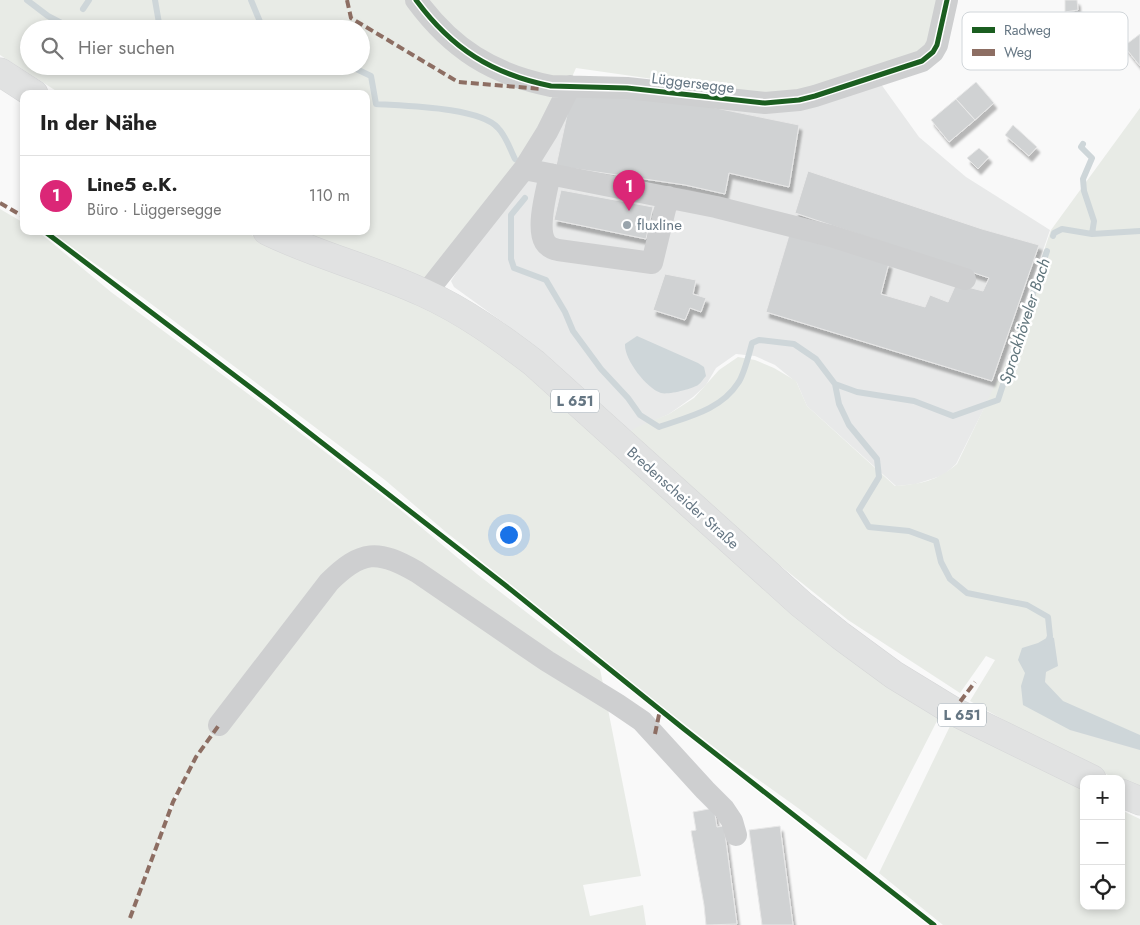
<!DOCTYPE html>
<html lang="de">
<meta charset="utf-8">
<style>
:root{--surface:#fff;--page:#f6f6f6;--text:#222;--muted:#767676;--line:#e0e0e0;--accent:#db2777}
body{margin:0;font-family:Jost,sans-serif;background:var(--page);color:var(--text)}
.controls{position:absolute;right:15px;bottom:15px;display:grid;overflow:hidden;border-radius:10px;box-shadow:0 2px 8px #0003}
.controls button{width:45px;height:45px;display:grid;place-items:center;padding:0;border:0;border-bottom:1px solid var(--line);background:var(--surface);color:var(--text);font:25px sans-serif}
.you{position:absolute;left:508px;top:534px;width:18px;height:18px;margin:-12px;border:4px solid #fff;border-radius:50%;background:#1a73e8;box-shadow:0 0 0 8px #1a73e833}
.badge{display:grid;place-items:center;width:32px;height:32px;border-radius:50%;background:var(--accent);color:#fff;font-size:16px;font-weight:700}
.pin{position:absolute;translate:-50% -41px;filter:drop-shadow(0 1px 2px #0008)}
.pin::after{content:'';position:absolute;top:26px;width:18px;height:15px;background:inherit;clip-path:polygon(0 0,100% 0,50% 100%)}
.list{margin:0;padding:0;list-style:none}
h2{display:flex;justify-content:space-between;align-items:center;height:65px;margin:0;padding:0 20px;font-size:21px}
h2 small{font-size:16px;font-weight:400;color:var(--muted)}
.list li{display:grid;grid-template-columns:32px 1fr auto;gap:15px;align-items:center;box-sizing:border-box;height:80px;padding:0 20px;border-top:1px solid var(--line)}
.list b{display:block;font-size:19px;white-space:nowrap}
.list p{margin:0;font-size:16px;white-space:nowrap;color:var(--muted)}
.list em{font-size:16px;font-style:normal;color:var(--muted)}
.icon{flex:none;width:28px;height:28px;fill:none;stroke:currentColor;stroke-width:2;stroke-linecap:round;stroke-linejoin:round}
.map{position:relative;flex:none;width:1140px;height:925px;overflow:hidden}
.search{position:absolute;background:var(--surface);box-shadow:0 2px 8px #0003;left:20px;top:20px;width:350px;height:55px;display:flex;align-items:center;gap:12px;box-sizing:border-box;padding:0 18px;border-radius:28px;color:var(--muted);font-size:19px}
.panel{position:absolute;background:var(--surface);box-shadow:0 2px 8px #0003;left:20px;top:90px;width:350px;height:145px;border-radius:10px}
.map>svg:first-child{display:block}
</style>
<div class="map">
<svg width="1140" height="925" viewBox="0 0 1140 925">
<defs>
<filter id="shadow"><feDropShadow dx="3" dy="5.5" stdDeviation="1" flood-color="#0004"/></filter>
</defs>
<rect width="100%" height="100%" fill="#f9f9f9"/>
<!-- built -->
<path fill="#e8e9e9" d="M 878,80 L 919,137 L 966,177 L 1050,230 L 1023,308 L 1011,355 L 956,464 L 944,475 L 916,484 L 896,486 L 807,406 L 797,383 L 791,378 L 775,365 L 755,356 L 736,354 L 716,368 L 706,385 L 693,397 L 669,414 L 628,433 L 562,372 L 504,323 L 454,287 L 451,281 L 577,82 Z"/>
<!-- green -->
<path fill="#e8ebe6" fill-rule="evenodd" d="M 0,0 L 937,0 L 926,49 L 811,91 L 751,93 L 576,68 L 567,88 L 537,140 L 423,283 L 288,231 L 366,231 L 366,94 L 61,94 L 0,55 ZM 29,29 L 361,29 L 361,66 L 29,66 Z
M 1140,108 L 1140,790 L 1121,781 L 1121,779 L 1116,779 L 1055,749 L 970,701 L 995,660 L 986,656 L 960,693 L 848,620 L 711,510 L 628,434 L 635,428 L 669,414 L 694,398 L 719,370 L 738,357 L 755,360 L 774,368 L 796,381 L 807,406 L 895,486 C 921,484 937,481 957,464 L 1010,354 L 1024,309 L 1051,230 Z
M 0,209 L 24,223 L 24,231 L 37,231 L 51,242 L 111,292 L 286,422 L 397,507 L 477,574 L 600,669 L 641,876 L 583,885 L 590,916 L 643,905 L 646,925 L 0,925 ZM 184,777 L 187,779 L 175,802 L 139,891 L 172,802 Z
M 55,231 L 242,231 L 333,270 L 417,298 L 494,343 L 939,717 L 866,860 L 798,808 L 728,758 L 524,599 L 465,547 L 447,533 L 385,480 L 142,297 L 53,234 Z
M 952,722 L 1084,791 L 1084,906 L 1121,906 L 1121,810 L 1140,819 L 1140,925 L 943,925 L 879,873 Z"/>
<!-- water -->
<path fill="#ced6d9" d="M 637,336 L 698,363 L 704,367 L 706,376 C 703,379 702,382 698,385 C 692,389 668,395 661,393 C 646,388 624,359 625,344 Z
M 1050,636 L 1054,638 L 1058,666 L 1046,672 L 1045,682 L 1063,701 L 1140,735 L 1140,750 L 1070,730 L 1023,705 L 1021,686 L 1025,673 L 1018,660 L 1022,648 L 1038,643 Z"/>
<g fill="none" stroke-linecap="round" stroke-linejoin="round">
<!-- stream -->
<path stroke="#ced6d9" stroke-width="6" d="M 27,0 L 48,16 L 69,27
M 155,0 L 160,29
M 251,0 L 263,29
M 83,9 L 89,0
M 350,66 L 371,76 L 376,104 C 404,106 480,107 498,128 C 506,136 510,149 515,159
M 1083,144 L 1081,147 L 1092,158 L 1083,179 L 1084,191 L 1094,221 L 1092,234
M 525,198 L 511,215 L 511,259 L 514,268 L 546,280 L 565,312 L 573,331 L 601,369 L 628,398 L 640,415 L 659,427 C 687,417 721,410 738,383 C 744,375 749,354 752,343 L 759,340 L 794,344 L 816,359 L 835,384 L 839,404 L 849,425 L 877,459 L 879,477 L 859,510 L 869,527 L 909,531 L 936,541 L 941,562 L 950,579 L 967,593 L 1027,605 L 1048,617 L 1050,636 L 1047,644
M 1053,236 L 1054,233 L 1062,229 L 1092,234 L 1140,231
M 835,384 L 857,392 L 914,401 L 953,416 L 998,400 L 1047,251"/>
</g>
<!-- building -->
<path fill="#d0d2d3" stroke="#e8e8e8" filter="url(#shadow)" d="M 1065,0 L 1077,0 L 1078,10 L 1065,12 Z
M 1140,34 L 1140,66 L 1124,46 Z
M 976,82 L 994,103 L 975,120 L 956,99 Z
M 573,87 L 633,91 L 799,125 L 789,187 L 729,173 L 725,194 L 685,185 L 556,166 Z
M 956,99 L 975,120 L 949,142 L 931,120 Z
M 1013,125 L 1037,147 L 1029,156 L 1005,135 Z
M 979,148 L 989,157 L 978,169 L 967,158 Z
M 808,171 L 982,229 L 1039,245 L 992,381 L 766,312 L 790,232 L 889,263 L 881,294 L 925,307 L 930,295 L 948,302 L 956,284 L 983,291 L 989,278 L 795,213 Z
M 561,190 L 653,207 L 646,239 L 554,220 Z
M 665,274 L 696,280 L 693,294 L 706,298 L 701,312 L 690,308 L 685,320 L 653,310 Z
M 714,808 L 717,827 L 724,826 L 737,924 L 706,925 L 704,905 L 691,831 L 696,830 L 693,812 Z
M 780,826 L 793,925 L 762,925 L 749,830 Z"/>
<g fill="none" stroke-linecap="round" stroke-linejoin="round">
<defs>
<path id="major" d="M 0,72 L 34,94
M 267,231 C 318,256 373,269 424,293 C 464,311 500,337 534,363 L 801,604 L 841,636 L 894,675 L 953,711 L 1092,779
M 1121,793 L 1140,801"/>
</defs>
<!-- major casing -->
<use href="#major" stroke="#d5d6d7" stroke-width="29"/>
<!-- minor -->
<path stroke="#cecfd0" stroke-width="22" d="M 416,0 C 452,49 492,74 551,86 L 627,88 L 765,103 L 799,100 L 815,96 L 922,61 L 933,52 L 937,45 L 947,0
M 524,169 L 716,207 L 831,236 L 965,279
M 550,174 C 547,190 536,227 545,242 C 548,247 553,249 558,250 L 652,263 L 668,197
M 426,293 L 524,169 L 547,132 L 570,86
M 219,725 L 329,582 C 361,550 378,549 417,572 L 547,661 L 617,704 L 642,721 L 705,790 L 724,809 L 732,821 L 736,835"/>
<!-- major -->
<use href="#major" stroke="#e1e2e2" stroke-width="28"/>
<!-- quiet -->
<path stroke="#8d6e63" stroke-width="4" stroke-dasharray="8 4" stroke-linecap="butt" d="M 347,0 L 351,18 L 458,82 L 542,89
M 0,203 L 24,217
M 953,711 L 975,682
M 655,734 L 660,710
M 130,918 L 173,802 L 196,757 L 219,725"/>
<defs>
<path id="cycleway" d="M 416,0 C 452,49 492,74 551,86 L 627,88 L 765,103 L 799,100 L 815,96 L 922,61 L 933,52 L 937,45 L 947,0
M 44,231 L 267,400 L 505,585 L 684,729 L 934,925"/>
</defs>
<!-- cycleway casing -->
<use href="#cycleway" stroke="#fff" stroke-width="8"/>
<!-- cycleway -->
<use href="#cycleway" stroke="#1b5e20" stroke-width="5"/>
</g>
<!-- markers -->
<circle fill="#99a4ac" stroke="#fff" stroke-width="2" cx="627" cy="225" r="5"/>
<g text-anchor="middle" stroke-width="5" stroke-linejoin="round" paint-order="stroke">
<!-- shield labels -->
<g fill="#fff" stroke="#939fa8" stroke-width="1">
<rect x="551" y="389.5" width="48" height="23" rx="4"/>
<rect x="938" y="703.5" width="48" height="23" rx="4"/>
</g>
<g font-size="14" font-weight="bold" fill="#657683">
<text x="575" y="406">L 651</text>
<text x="962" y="720">L 651</text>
</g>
<!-- street labels -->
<g font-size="15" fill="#657683" stroke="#fff">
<text transform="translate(693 83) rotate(7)" y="5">Lüggersegge</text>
<text transform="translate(683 498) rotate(42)" y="5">Bredenscheider Straße</text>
</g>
<!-- poi labels -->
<g font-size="15" fill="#657683" stroke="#fff" text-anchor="start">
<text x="637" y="230">fluxline</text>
</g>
<!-- water labels -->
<g font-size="16" font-style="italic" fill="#60757c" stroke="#fff">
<text transform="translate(1024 321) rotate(-72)" y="6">Sprockhöveler Bach</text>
</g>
</g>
<!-- legend -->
<rect x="962" y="12" width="166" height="58" rx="8" fill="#fff" stroke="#d1d6da" stroke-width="1"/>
<rect x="972" y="27" width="23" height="6" fill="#1b5e20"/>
<rect x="972" y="49" width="23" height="7" fill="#8d6e63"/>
<g font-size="14" fill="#657683">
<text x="1004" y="35">Radweg</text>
<text x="1004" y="57">Weg</text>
</g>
</svg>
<div class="controls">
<button>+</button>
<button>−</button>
<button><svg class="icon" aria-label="locate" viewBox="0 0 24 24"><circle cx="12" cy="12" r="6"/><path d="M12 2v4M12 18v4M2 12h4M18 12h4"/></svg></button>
</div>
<div class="you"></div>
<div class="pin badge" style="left:629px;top:211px">1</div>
<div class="search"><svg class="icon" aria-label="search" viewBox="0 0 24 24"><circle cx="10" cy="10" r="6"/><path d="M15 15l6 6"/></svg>Hier suchen</div>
<section class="panel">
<h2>In der Nähe<small></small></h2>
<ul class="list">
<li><span class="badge">1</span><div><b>Line5 e.K.</b><p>Büro · Lüggersegge</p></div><em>110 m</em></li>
</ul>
</section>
</div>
